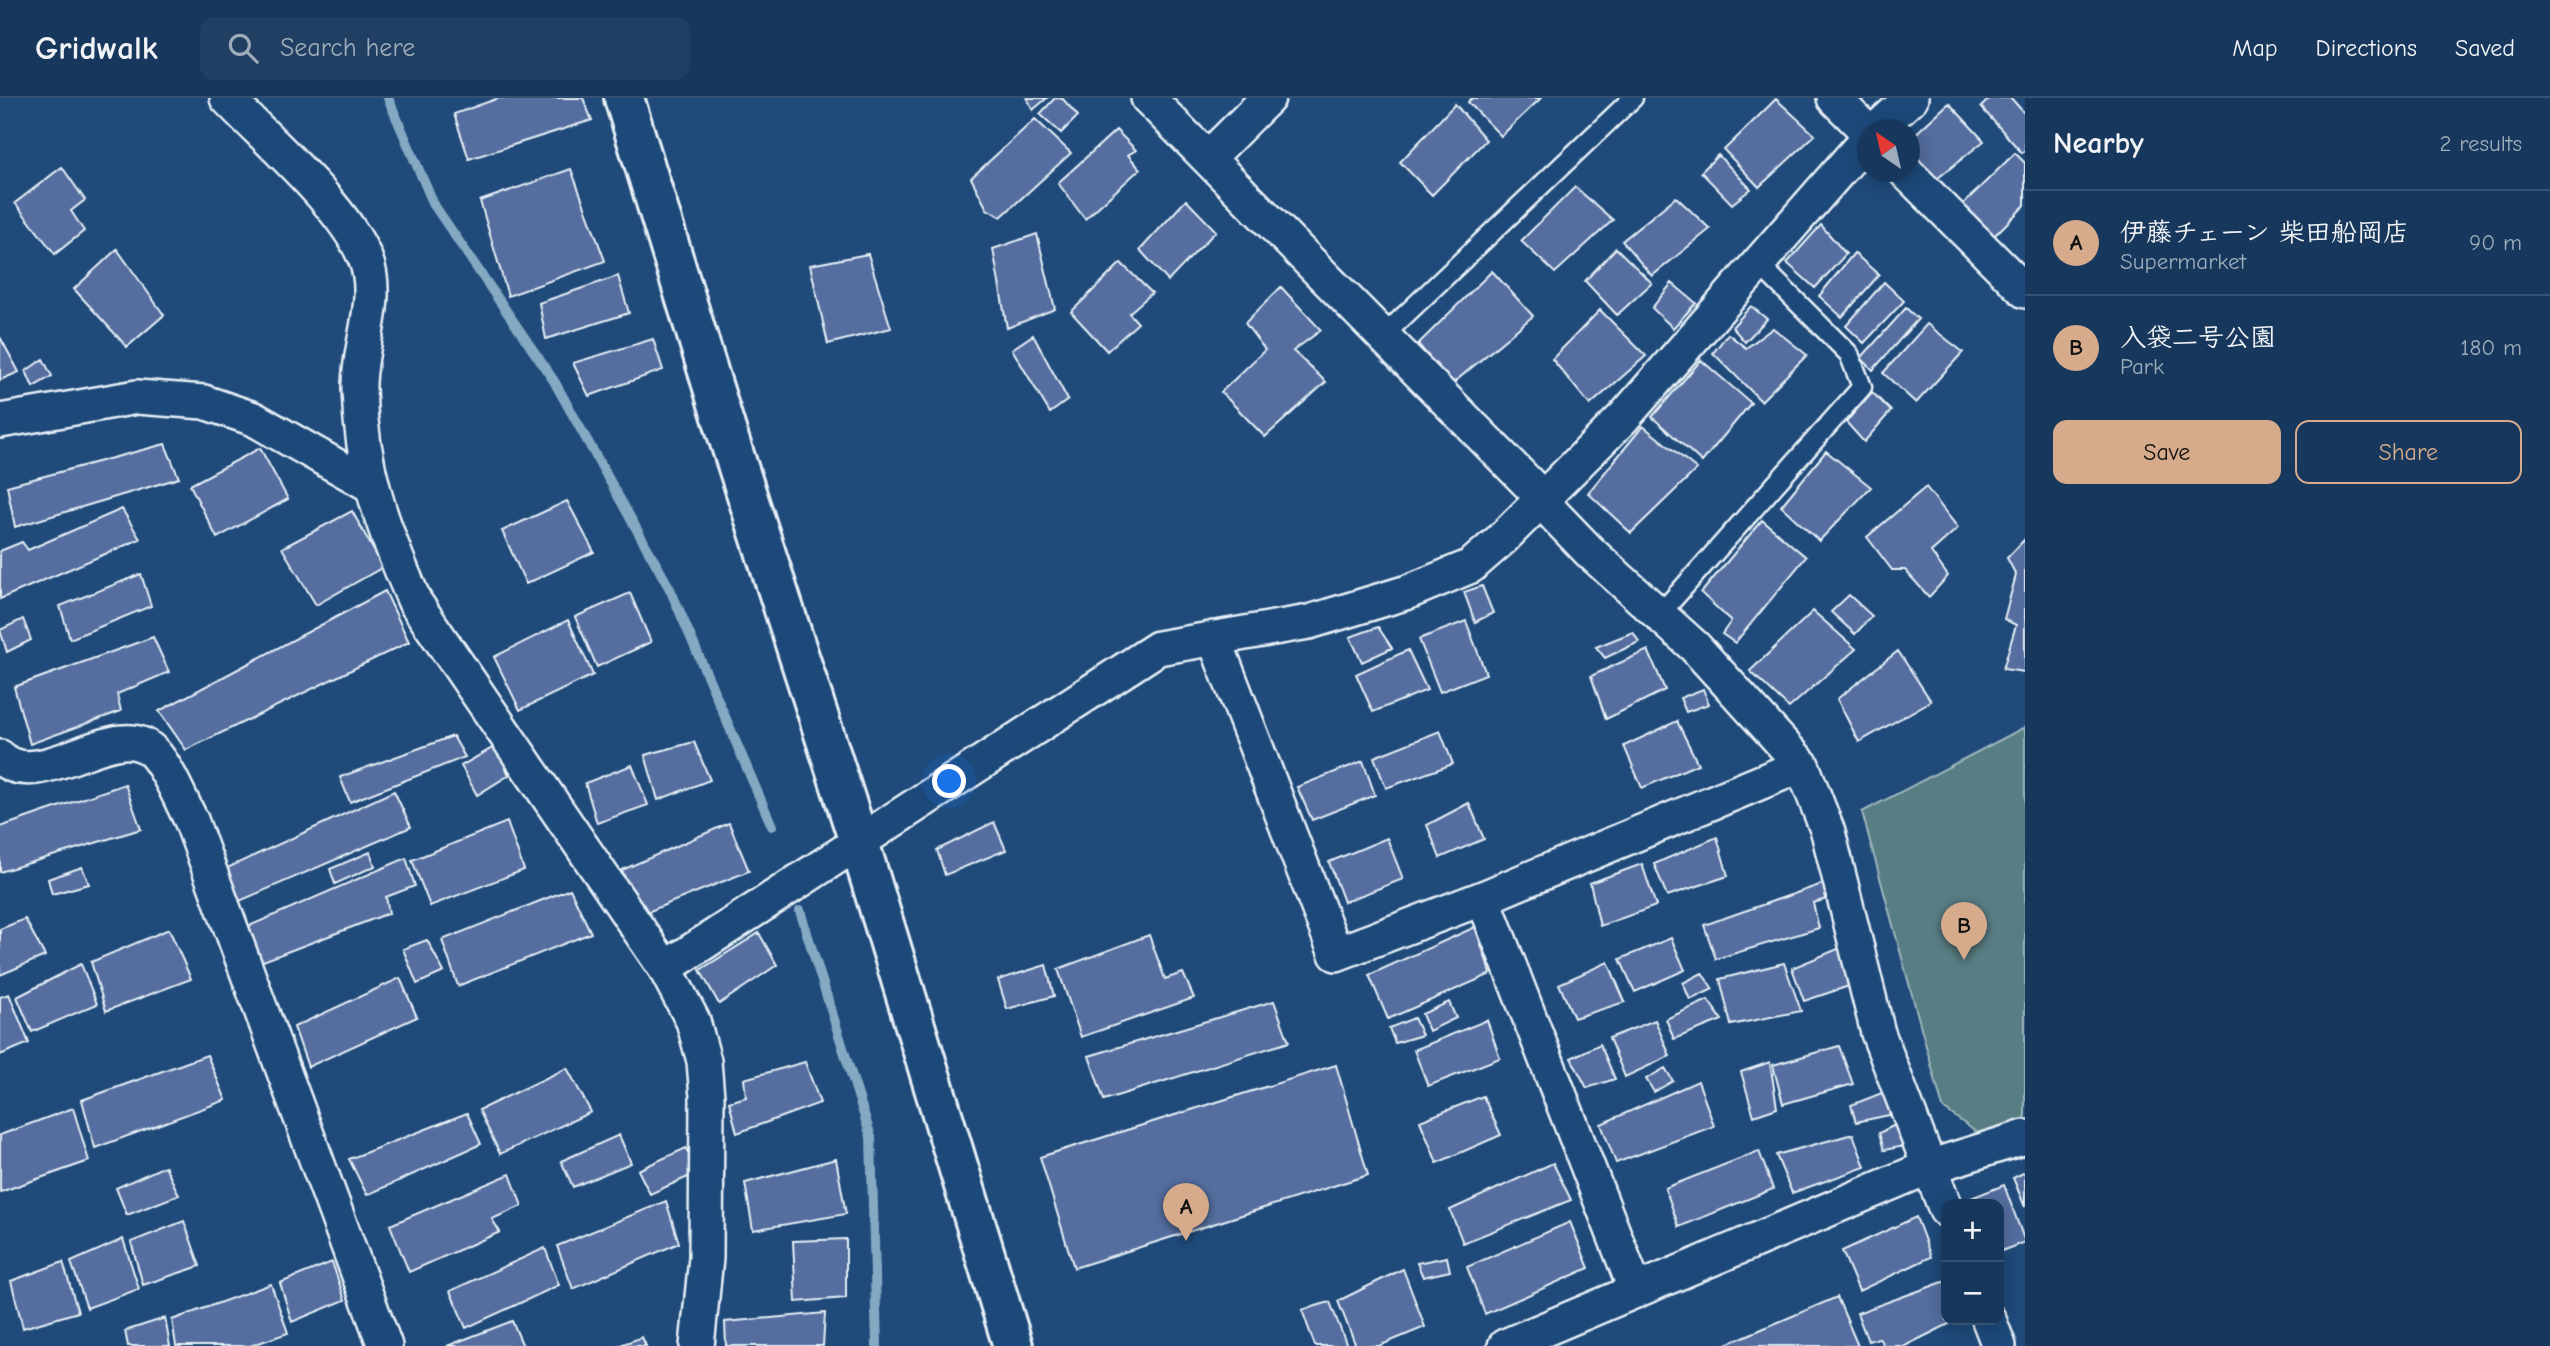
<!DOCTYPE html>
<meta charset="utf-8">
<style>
:root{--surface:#17385c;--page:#203f62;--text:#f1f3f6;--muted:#9eacbb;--line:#365272;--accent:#d6ab8b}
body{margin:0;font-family:"Comic Neue","Klee One",sans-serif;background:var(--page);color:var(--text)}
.controls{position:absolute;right:21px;bottom:21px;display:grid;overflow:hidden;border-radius:14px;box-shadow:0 4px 18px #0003}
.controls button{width:63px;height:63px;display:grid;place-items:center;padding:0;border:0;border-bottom:2px solid var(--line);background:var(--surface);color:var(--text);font:35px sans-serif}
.compass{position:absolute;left:1857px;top:21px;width:63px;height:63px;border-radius:50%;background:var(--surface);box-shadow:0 4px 18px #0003;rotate:326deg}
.you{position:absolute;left:950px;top:684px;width:24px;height:24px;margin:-18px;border:5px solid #fff;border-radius:50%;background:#1a73e8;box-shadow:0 0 0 10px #1a73e833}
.badge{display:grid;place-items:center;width:46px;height:46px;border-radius:50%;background:var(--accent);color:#111;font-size:23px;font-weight:700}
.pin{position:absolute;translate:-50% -58px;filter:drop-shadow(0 2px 4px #0008)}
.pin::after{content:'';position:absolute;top:37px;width:24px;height:21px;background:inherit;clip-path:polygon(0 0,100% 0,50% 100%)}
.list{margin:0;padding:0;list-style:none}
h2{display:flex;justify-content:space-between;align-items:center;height:91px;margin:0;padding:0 28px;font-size:30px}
h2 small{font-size:23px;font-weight:400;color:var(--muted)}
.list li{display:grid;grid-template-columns:46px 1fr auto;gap:21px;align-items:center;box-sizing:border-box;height:105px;padding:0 28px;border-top:2px solid var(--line)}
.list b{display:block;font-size:26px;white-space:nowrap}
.list p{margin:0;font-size:23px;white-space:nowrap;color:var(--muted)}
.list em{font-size:23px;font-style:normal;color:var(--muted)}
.actions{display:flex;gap:14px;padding:21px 28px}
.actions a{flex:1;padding:16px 0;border:2px solid var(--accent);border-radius:14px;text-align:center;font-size:24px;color:var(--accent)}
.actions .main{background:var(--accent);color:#111}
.icon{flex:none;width:38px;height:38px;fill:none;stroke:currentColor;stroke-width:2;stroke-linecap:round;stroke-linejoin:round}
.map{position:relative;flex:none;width:2025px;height:1248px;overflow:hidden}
header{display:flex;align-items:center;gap:42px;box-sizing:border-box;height:98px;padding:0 35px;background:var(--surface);border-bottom:2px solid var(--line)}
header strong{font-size:33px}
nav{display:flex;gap:38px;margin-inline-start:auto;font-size:24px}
.search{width:490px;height:63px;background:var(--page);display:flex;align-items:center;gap:18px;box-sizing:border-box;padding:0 24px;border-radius:14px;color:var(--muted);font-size:26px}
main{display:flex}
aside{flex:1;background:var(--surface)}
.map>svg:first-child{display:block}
</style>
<header>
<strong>Gridwalk</strong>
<div class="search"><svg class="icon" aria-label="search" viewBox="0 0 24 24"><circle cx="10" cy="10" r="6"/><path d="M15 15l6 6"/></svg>Search here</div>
<nav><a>Map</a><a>Directions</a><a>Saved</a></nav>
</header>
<main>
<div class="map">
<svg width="2025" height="1248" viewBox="0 0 2025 1248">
<rect width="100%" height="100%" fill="#1f4a7a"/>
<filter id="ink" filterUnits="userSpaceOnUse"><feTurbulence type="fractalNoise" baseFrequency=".0143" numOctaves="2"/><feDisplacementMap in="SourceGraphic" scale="14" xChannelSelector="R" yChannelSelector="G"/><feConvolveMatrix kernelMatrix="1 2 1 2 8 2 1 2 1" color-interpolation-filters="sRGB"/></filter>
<g filter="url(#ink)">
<!-- green -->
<path fill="#587d83" stroke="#a0b7be" stroke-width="2" d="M 2025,629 L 2025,1021 L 1980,1037 L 1943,1010 L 1862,714 Z"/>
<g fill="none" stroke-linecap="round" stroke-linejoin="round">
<!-- stream -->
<path stroke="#84a9c2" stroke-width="10" d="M 388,0 L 434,107 L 554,283 L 670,491 L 772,728
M 800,813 L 871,1039 L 877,1248"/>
</g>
<!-- building -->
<path fill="#546e9f" stroke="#e8f1f8" stroke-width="2" d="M 499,0 L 583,0 L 592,22 L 469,61 L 454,16 Z
M 1027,0 L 1047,0 L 1033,12 Z
M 1055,0 L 1062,0 L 1078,18 L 1061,35 L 1040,16 Z
M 1472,0 L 1541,0 L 1501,38 L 1468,4 Z
M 1990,0 L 2011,0 L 2025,16 L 2025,52 L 2022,55 L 1981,9 Z
M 1776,1 L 1815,37 L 1759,89 L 1724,52 Z
M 1949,5 L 1984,43 L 1933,84 L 1910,55 L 1910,41 Z
M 1455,6 L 1486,42 L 1432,97 L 1400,64 Z
M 1035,21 L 1071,55 L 1001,119 L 987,111 L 971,80 Z
M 1116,32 L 1136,52 L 1128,57 L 1140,71 L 1085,121 L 1058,85 Z
M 2015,55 L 2025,65 L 2025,107 L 1992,140 L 1960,109 Z
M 1718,57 L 1751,91 L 1732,106 L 1701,74 Z
M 62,69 L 85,102 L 71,113 L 84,133 L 55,156 L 15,105 Z
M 571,71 L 605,163 L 508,198 L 480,103 Z
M 1575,89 L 1613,122 L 1555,175 L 1521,143 Z
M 1676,99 L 1710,131 L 1652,178 L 1622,143 Z
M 1186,102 L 1216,133 L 1168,183 L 1140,152 Z
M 1821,127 L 1846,156 L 1815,190 L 1787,165 Z
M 1037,136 L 1055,211 L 1007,230 L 993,151 Z
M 1616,150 L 1652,185 L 1617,217 L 1585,183 Z
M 117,151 L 164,217 L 127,249 L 74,191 Z
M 1854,155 L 1879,177 L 1842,219 L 1819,198 Z
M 868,156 L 891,230 L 828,246 L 810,167 Z
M 1121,165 L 1152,195 L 1129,215 L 1138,225 L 1107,253 L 1071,214 Z
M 1492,173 L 1533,218 L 1452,286 L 1418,246 Z
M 618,178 L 629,215 L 546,241 L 539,205 Z
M 1884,184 L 1904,203 L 1864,245 L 1846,228 Z
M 1672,185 L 1696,205 L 1673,230 L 1652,210 Z
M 1281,189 L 1321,232 L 1293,253 L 1326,284 L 1265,339 L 1221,294 L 1265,252 L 1245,225 Z
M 1751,208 L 1767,221 L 1745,244 L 1732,229 Z
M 1906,210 L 1918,221 L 1873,272 L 1861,260 Z
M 1600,212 L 1646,258 L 1590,307 L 1552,261 Z
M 1927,226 L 1963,254 L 1916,305 L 1883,275 Z
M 1773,230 L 1807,257 L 1761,303 L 1713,255 L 1728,236 L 1746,250 Z
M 1033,237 L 1068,302 L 1050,315 L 1012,251 Z
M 0,239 L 19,274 L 0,282 Z
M 653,241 L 663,272 L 589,298 L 573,265 Z
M 43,261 L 52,278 L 33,289 L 26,273 Z
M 1701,262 L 1751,305 L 1702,364 L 1652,319 Z
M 1872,294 L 1891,313 L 1864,344 L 1846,324 Z
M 1643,328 L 1697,371 L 1631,435 L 1588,395 Z
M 165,346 L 179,380 L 15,429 L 7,388 Z
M 260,350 L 288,401 L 217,440 L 190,387 Z
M 1826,353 L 1871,389 L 1819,443 L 1781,408 Z
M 1926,389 L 1958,430 L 1931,454 L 1948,478 L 1929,499 L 1905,472 L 1892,472 L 1867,439 Z
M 567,403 L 594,454 L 526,486 L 502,433 Z
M 122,411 L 140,441 L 0,501 L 0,453 L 22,444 L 28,452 Z
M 352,413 L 383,469 L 316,507 L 282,450 Z
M 1762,422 L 1806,459 L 1735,545 L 1722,536 L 1731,523 L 1701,495 Z
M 2025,441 L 2025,574 L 2003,571 L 2016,527 L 2004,521 L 2016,477 L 2007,460 Z
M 141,476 L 151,508 L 70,541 L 60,508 Z
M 1482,488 L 1493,515 L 1475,524 L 1464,494 Z
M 385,493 L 409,544 L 186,652 L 159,613 Z
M 630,495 L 651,544 L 597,569 L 575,519 Z
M 1849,497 L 1872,518 L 1855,536 L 1831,514 Z
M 1813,513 L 1856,551 L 1789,610 L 1750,573 Z
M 23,521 L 31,542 L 7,554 L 0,532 Z
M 568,522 L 593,577 L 520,612 L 494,559 Z
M 1466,523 L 1486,576 L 1440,594 L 1419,541 Z
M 1378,529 L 1392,550 L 1362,564 L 1350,539 Z
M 1633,534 L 1639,544 L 1605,560 L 1596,549 Z
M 153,539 L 169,574 L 117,596 L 121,613 L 30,646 L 14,589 Z
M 1408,552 L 1427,592 L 1373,614 L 1356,576 Z
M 1648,552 L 1665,592 L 1606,621 L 1591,578 Z
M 1898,553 L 1931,603 L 1859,644 L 1837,601 Z
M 1703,591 L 1709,606 L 1686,614 L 1680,600 Z
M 1677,623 L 1698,666 L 1642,690 L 1624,648 Z
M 1440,633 L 1453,666 L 1386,690 L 1374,659 Z
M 453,638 L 465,659 L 350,704 L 340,679 Z
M 694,644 L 710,682 L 658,702 L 645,657 Z
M 496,648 L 509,677 L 477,697 L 461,668 Z
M 1363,663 L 1375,697 L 1312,722 L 1297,689 Z
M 632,667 L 648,707 L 597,725 L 585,685 Z
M 125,686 L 141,731 L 0,774 L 0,729 Z
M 394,693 L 411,729 L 235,805 L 225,771 Z
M 1469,705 L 1484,741 L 1440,760 L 1427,727 Z
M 507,724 L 524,772 L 430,808 L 412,762 Z
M 994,724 L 1006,752 L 945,777 L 937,752 Z
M 729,725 L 749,773 L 640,817 L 622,772 Z
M 1717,739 L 1728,778 L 1667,798 L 1654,766 Z
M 1387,740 L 1403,781 L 1344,804 L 1329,764 Z
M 370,754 L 375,768 L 335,786 L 330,771 Z
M 406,760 L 415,788 L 386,799 L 389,815 L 258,865 L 249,828 Z
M 1642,766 L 1656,808 L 1600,828 L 1590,785 Z
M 82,769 L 89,786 L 52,796 L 48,781 Z
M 1825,785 L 1830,800 L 1813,805 L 1819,830 L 1716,861 L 1704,827 Z
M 570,791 L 591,835 L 458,888 L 442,842 Z
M 25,821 L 45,858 L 0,877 L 0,831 Z
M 1475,829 L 1491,876 L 1388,921 L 1369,877 Z
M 169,831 L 191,881 L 106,913 L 91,864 Z
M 759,835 L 777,867 L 719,906 L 700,872 Z
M 1149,837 L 1165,881 L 1183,875 L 1194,900 L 1081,939 L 1058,871 Z
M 1671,840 L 1685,872 L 1635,894 L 1620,861 Z
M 427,842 L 444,874 L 417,886 L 403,851 Z
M 1845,848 L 1858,885 L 1804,903 L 1792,870 Z
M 1608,864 L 1625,904 L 1574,920 L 1559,886 Z
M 1784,865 L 1801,913 L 1731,927 L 1720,881 Z
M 81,866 L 97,906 L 32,934 L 17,899 Z
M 1046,867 L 1054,898 L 1007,911 L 998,882 Z
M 1702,875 L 1713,891 L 1690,902 L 1683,885 Z
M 400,880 L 417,919 L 308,969 L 294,929 Z
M 9,896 L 29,945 L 0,957 L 0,899 Z
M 1708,902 L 1722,922 L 1674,941 L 1666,921 Z
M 1274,903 L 1289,944 L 1104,1002 L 1089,958 Z
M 1449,904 L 1456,920 L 1429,933 L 1422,916 Z
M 1414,920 L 1422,937 L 1395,945 L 1389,930 Z
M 1487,922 L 1500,960 L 1428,988 L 1414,952 Z
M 1655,922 L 1670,958 L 1625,979 L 1609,940 Z
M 1600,946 L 1615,981 L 1587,990 L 1571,960 Z
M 1839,948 L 1853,986 L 1783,1006 L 1773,967 Z
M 207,957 L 226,1002 L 95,1050 L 82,1002 Z
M 805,964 L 820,1005 L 737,1035 L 729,1004 L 746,999 L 744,981 Z
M 1770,964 L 1777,1010 L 1754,1018 L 1741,974 Z
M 1336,967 L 1368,1077 L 1074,1170 L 1040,1059 Z
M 567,970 L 591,1014 L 500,1056 L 479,1012 Z
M 1665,970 L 1673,983 L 1654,994 L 1646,981 Z
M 1698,983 L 1714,1028 L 1616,1065 L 1601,1026 Z
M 1887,993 L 1894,1016 L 1856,1024 L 1851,1007 Z
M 1483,998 L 1501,1037 L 1437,1065 L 1420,1023 Z
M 73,1010 L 89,1063 L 0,1094 L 0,1037 Z
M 467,1015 L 481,1046 L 367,1097 L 349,1061 Z
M 1897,1026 L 1904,1048 L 1884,1052 L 1879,1035 Z
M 1853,1036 L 1865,1069 L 1792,1095 L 1776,1057 Z
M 619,1037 L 631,1065 L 573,1089 L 561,1063 Z
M 686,1050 L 697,1075 L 650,1096 L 638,1072 Z
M 1759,1053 L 1773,1091 L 1679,1129 L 1665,1090 Z
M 836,1061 L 846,1116 L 753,1132 L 745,1085 Z
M 1553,1065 L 1571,1102 L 1463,1145 L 1450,1112 Z
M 165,1068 L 179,1097 L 127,1117 L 116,1090 Z
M 2025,1074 L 2025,1109 L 2013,1080 Z
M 510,1076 L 522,1108 L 492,1121 L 500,1134 L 409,1174 L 390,1127 Z
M 2004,1087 L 2025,1144 L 1999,1154 L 1999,1106 L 1974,1106 L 1971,1100 Z
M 666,1103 L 679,1145 L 573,1191 L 557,1148 Z
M 1916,1119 L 1931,1159 L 1859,1193 L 1842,1153 Z
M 184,1123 L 200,1168 L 143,1187 L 131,1144 Z
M 1570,1124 L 1589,1170 L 1485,1216 L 1467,1169 Z
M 123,1141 L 139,1191 L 87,1210 L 71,1164 Z
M 846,1141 L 846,1200 L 796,1204 L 793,1143 Z
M 545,1150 L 559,1187 L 466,1230 L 450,1193 Z
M 1447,1159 L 1450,1173 L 1423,1179 L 1417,1165 Z
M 63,1164 L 78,1214 L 23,1230 L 11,1183 Z
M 332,1164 L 345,1202 L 292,1224 L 280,1185 Z
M 1403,1171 L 1425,1229 L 1379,1248 L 1356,1248 L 1338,1203 Z
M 1946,1183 L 1946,1222 L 1957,1222 L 1905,1248 L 1884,1248 L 1879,1240 L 1868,1243 L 1857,1215 Z
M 271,1186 L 288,1235 L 250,1248 L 176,1248 L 172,1222 Z
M 1837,1199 L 1858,1248 L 1722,1248 Z
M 1330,1204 L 1347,1248 L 1315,1248 L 1302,1212 Z
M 825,1215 L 823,1248 L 726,1248 L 725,1224 Z
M 165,1220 L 170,1248 L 128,1248 L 125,1233 Z
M 512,1223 L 523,1248 L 447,1248 Z
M 642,1239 L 646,1248 L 618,1248 Z"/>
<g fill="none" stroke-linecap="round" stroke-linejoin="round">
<defs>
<path id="service" d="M 1383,238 L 1633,0
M 1659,517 L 1862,289 L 1849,256 L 1757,164"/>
<path id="minor" d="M 227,0 C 268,43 343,107 365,160 C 382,200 358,248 359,291 C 361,371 383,431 415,504 L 665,870 L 693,923 L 704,963 L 707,999 L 706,1160 L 697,1248
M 1148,0 L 1534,391 L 1541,403 L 1590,454 L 1695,549 L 1802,667 L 1828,734 L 1878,935 L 1946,1112
M 1834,0 L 1868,34
M 1876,32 L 1911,0
M 1208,60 L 1268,0
M 1906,74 L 2025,193
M 0,323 L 137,299 L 204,304 L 254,321 L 370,387
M 1214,540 L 1336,856 L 1483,800 L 1802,667
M 0,659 C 40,698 118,615 154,655 C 168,670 181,703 191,722 L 385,1248
M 1483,800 L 1636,1193
M 665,870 L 1158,550 L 1309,524 L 1408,494 L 1471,468 L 1502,441 L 1624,319 L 1868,40
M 1989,1222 L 1999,1248
M 1505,1248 L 1929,1069 L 2025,1039"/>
<path id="tertiary" d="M 624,0 L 727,335 L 859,744 L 1013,1248"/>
</defs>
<!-- service casing -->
<use href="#service" stroke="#e8f1f8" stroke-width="23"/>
<!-- minor casing -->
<use href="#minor" stroke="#e8f1f8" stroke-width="38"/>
<!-- tertiary casing -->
<use href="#tertiary" stroke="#e8f1f8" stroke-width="44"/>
<!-- service -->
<use href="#service" stroke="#1f4a7a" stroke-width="18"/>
<!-- minor -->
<use href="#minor" stroke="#1f4a7a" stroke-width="33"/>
<!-- tertiary -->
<use href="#tertiary" stroke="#1f4a7a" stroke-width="38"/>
</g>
</g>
</svg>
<div class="controls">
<button>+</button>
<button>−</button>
</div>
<svg class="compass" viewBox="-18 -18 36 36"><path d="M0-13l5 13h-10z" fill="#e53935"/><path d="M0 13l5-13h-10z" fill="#9eacbb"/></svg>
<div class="you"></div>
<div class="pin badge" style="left:1186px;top:1143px">A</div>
<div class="pin badge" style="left:1964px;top:862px">B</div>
</div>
<aside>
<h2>Nearby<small>2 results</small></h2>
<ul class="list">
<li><span class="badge">A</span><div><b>伊藤チェーン 柴田船岡店</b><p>Supermarket</p></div><em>90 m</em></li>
<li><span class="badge">B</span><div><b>入袋二号公園</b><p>Park</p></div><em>180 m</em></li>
</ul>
<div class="actions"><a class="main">Save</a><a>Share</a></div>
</aside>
</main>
